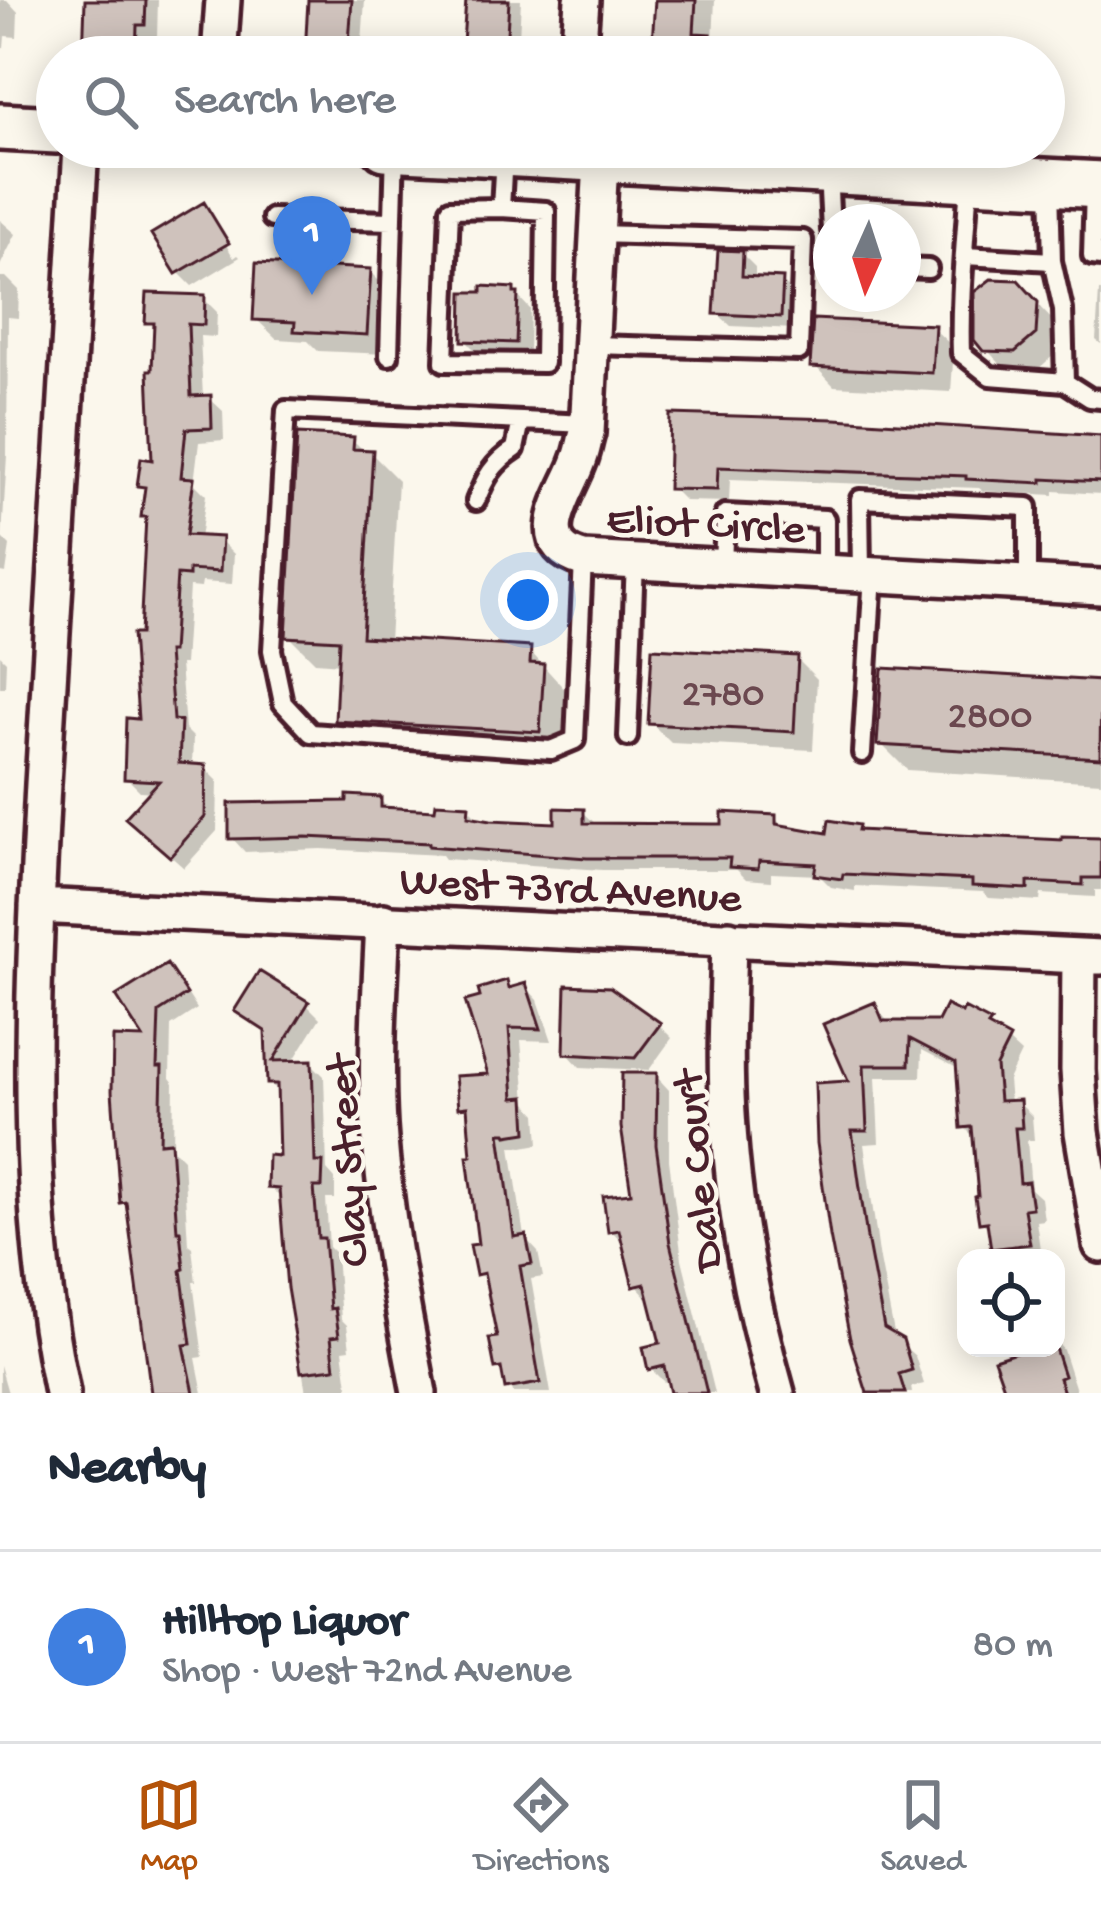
<!DOCTYPE html>
<meta charset="utf-8">
<style>
:root{--surface:#fff;--page:#f6f6f7;--text:#1f2937;--muted:#747a83;--line:#e0e1e3;--accent:#b45309}
body{margin:0;font-family:"Gochi Hand",sans-serif;background:var(--page);color:var(--text)}
.controls{position:absolute;right:36px;bottom:36px;display:grid;overflow:hidden;border-radius:24px;box-shadow:0 6px 30px #0003}
.controls button{width:108px;height:108px;display:grid;place-items:center;padding:0;border:0;border-bottom:3px solid var(--line);background:var(--surface);color:var(--text);font:60px sans-serif}
.compass{position:absolute;left:813px;top:204px;width:108px;height:108px;border-radius:50%;background:var(--surface);box-shadow:0 6px 30px #0003;rotate:183deg}
.you{position:absolute;left:528px;top:600px;width:42px;height:42px;margin:-30px;border:9px solid #fff;border-radius:50%;background:#1a73e8;box-shadow:0 0 0 18px #1a73e833}
.badge{display:grid;place-items:center;width:78px;height:78px;border-radius:50%;background:var(--accent);color:#fff;font-size:39px;font-weight:700}
.pin{position:absolute;translate:-50% -99px;filter:drop-shadow(0 3px 6px #0008)}
.pin::after{content:'';position:absolute;top:63px;width:42px;height:36px;background:inherit;clip-path:polygon(0 0,100% 0,50% 100%)}
.list{margin:0;padding:0;list-style:none}
h2{display:flex;justify-content:space-between;align-items:center;height:156px;margin:0;padding:0 48px;font-size:51px}
h2 small{font-size:39px;font-weight:400;color:var(--muted)}
.list li{display:grid;grid-template-columns:78px 1fr auto;gap:36px;align-items:center;box-sizing:border-box;height:192px;padding:0 48px;border-top:3px solid var(--line)}
.list b{display:block;font-size:45px;white-space:nowrap}
.list p{margin:0;font-size:39px;white-space:nowrap;color:var(--muted)}
.list em{font-size:39px;font-style:normal;color:var(--muted)}
.icon{flex:none;width:66px;height:66px;fill:none;stroke:currentColor;stroke-width:2;stroke-linecap:round;stroke-linejoin:round}
.map{position:relative;flex:none;width:1101px;height:1393px;overflow:hidden}
.search{position:absolute;background:var(--surface);box-shadow:0 6px 30px #0003;left:36px;right:36px;top:36px;height:132px;display:flex;align-items:center;gap:30px;box-sizing:border-box;padding:0 42px;border-radius:66px;color:var(--muted);font-size:45px}
.sheet{height:348px;background:var(--surface)}
nav{display:flex;justify-content:space-around;align-items:center;box-sizing:border-box;height:168px;border-top:3px solid var(--line);background:var(--surface);font-size:33px;color:var(--muted)}
nav a{display:grid;justify-items:center;gap:6px}
nav .on{color:var(--accent)}
.map>svg:first-child{display:block}
</style>
<div class="map">
<svg width="1101" height="1393" viewBox="0 0 1101 1393">
<rect width="100%" height="100%" fill="#fbf7ec"/>
<filter id="ink" filterUnits="userSpaceOnUse"><feTurbulence type="fractalNoise" baseFrequency=".00833" numOctaves="2"/><feDisplacementMap in="SourceGraphic" scale="24" xChannelSelector="R" yChannelSelector="G"/><feConvolveMatrix kernelMatrix="1 2 1 2 8 2 1 2 1" color-interpolation-filters="sRGB"/></filter>
<g filter="url(#ink)">
<!-- shadow -->
<path fill="#0003" d="M 0,0 L 7,0 L 18,12 L 17,37 L 5,36 L 4,48 L 0,47 Z
M 88,0 L 158,0 L 157,37 L 149,37 L 148,57 L 86,57 Z
M 311,0 L 365,0 L 361,57 L 311,57 L 308,54 Z
M 469,0 L 521,0 L 518,57 L 465,57 Z
M 658,0 L 715,0 L 713,40 L 723,50 L 722,57 L 654,57 Z
M 203,206 L 214,217 L 209,217 L 234,258 L 238,255 L 240,257 L 192,286 L 179,273 L 155,235 Z
M 0,220 L 16,234 L 0,266 Z
M 742,254 L 755,267 L 755,280 L 782,281 L 795,295 L 794,329 L 731,326 L 717,313 Z
M 370,272 L 390,292 L 387,354 L 318,351 L 308,341 L 277,339 L 256,319 Z
M 0,277 L 6,277 L 19,290 L 18,318 L 8,317 L 7,455 L 2,538 L 10,546 L 6,573 L 0,572 Z
M 1017,283 L 1057,325 L 1055,354 L 1036,371 L 1006,370 L 977,339 Z
M 513,291 L 530,309 L 529,355 L 478,353 L 465,340 Z
M 1099,291 L 1101,291 L 1101,376 L 1101,344 L 1096,340 Z
M 203,298 L 217,312 L 216,337 L 200,336 L 203,398 L 209,398 L 223,411 L 224,440 L 199,442 L 194,483 L 206,495 L 200,539 L 220,540 L 234,554 L 232,584 L 202,582 L 201,588 L 189,587 L 184,664 L 180,664 L 185,729 L 193,737 L 192,767 L 205,768 L 218,781 L 217,831 L 184,868 L 142,831 L 153,792 L 140,791 L 127,778 L 141,722 L 142,637 L 149,521 L 144,516 L 147,491 L 140,484 L 155,463 L 157,330 L 149,321 Z
M 933,328 L 954,348 L 951,392 L 834,386 L 814,365 Z
M 673,417 L 1101,438 L 1101,494 L 1054,491 L 1054,495 L 983,491 L 979,488 L 730,479 L 729,502 L 685,501 L 671,487 Z
M 353,440 L 366,453 L 371,453 L 398,480 L 389,642 L 529,650 L 569,694 L 566,757 L 364,747 L 338,720 L 341,664 L 315,662 L 289,636 Z
M 0,655 L 6,661 L 5,687 L 0,687 Z
M 797,659 L 817,679 L 813,750 L 671,743 L 651,723 Z
M 885,671 L 1101,684 L 1101,782 L 907,770 L 881,744 Z
M 380,800 L 391,811 L 438,813 L 468,808 L 480,820 L 557,826 L 583,812 L 598,826 L 724,827 L 775,818 L 785,829 L 829,837 L 857,828 L 863,834 L 1101,842 L 1101,890 L 1095,890 L 1095,897 L 1041,894 L 1040,901 L 989,898 L 983,892 L 855,886 L 855,891 L 831,887 L 819,875 L 771,873 L 771,881 L 746,879 L 737,870 L 602,870 L 445,859 L 442,855 L 321,849 L 245,852 L 232,838 Z
M 166,967 L 179,981 L 197,1009 L 171,1026 L 170,1078 L 174,1083 L 173,1149 L 183,1159 L 188,1244 L 192,1247 L 196,1282 L 193,1282 L 203,1357 L 196,1358 L 203,1393 L 155,1393 L 130,1209 L 123,1201 L 149,1041 Z
M 506,983 L 513,990 L 525,986 L 538,1000 L 552,1041 L 521,1040 L 526,1102 L 537,1114 L 539,1144 L 523,1147 L 511,1146 L 524,1237 L 538,1252 L 543,1277 L 531,1279 L 551,1393 L 512,1393 L 507,1377 L 497,1367 L 500,1339 L 490,1284 L 479,1274 L 482,1246 L 471,1117 L 461,1106 L 492,1076 Z
M 307,1005 L 320,1018 L 292,1063 L 311,1063 L 324,1076 L 327,1170 L 335,1179 L 335,1199 L 326,1199 L 329,1247 L 336,1254 L 341,1319 L 347,1325 L 350,1349 L 343,1350 L 349,1393 L 306,1393 L 290,1288 L 282,1199 L 270,1187 L 282,1159 L 280,1094 L 270,1083 L 268,1035 L 251,1024 L 238,1011 Z
M 875,1006 L 890,1024 L 989,1024 L 1021,1053 L 1008,1080 L 1010,1103 L 1019,1103 L 1032,1116 L 1034,1140 L 1027,1140 L 1031,1189 L 1041,1198 L 1044,1220 L 1036,1221 L 1041,1256 L 995,1258 L 991,1231 L 982,1222 L 976,1139 L 964,1127 L 959,1069 L 922,1050 L 921,1077 L 876,1077 L 879,1143 L 864,1144 L 879,1254 L 895,1338 L 915,1356 L 924,1384 L 911,1387 L 912,1393 L 870,1393 L 853,1337 L 833,1236 L 852,1084 Z
M 659,1025 L 672,1038 L 649,1070 L 580,1067 L 567,1053 Z
M 656,1076 L 669,1090 L 669,1160 L 682,1259 L 715,1393 L 674,1393 L 670,1381 L 664,1382 L 651,1369 L 663,1345 L 649,1299 L 636,1285 L 624,1244 L 611,1230 L 634,1195 Z
M 1056,1341 L 1063,1350 L 1076,1390 L 1071,1393 L 1009,1393 L 998,1361 L 1015,1355 L 1013,1348 L 1056,1348 Z
M 0,1365 L 8,1393 L 0,1393 Z"/>
<!-- building -->
<path fill="#cfc2bc" stroke="#4a1f2b" stroke-width="3" d="M 85,0 L 146,0 L 145,25 L 137,25 L 136,57 L 83,57 Z
M 308,0 L 352,0 L 348,57 L 305,55 Z
M 466,0 L 509,0 L 506,51 L 498,50 L 497,57 L 462,57 Z
M 655,0 L 696,0 L 694,33 L 711,34 L 709,57 L 651,57 Z
M 204,202 L 229,243 L 176,274 L 151,234 Z
M 718,250 L 743,251 L 742,276 L 783,278 L 781,317 L 714,314 Z
M 256,263 L 371,269 L 367,335 L 294,331 L 295,322 L 253,320 Z
M 991,279 L 1018,280 L 1038,302 L 1036,334 L 1015,352 L 983,351 L 974,340 L 974,292 Z
M 482,286 L 514,288 L 514,293 L 518,293 L 516,343 L 462,341 L 463,292 L 482,292 Z
M 147,293 L 205,295 L 204,325 L 188,324 L 191,396 L 211,395 L 212,428 L 186,429 L 181,477 L 194,478 L 186,535 L 222,537 L 220,572 L 189,570 L 189,576 L 177,575 L 172,652 L 168,652 L 173,720 L 181,721 L 179,763 L 206,765 L 205,817 L 170,857 L 125,818 L 159,781 L 124,779 L 126,718 L 138,719 L 132,634 L 140,634 L 146,517 L 141,517 L 145,487 L 137,486 L 141,458 L 152,460 L 148,370 L 152,370 L 154,323 L 145,323 Z
M 813,319 L 935,325 L 932,373 L 810,367 Z
M 670,414 L 835,419 L 1101,436 L 1101,482 L 1042,479 L 1042,483 L 966,479 L 966,476 L 718,467 L 717,490 L 668,489 Z
M 297,434 L 354,437 L 353,449 L 373,450 L 362,637 L 531,647 L 530,663 L 544,664 L 540,732 L 335,721 L 339,640 L 286,637 Z
M 652,648 L 798,656 L 794,732 L 648,724 Z
M 882,668 L 1101,681 L 1100,758 L 877,745 Z
M 347,795 L 381,797 L 381,807 L 435,810 L 436,803 L 469,805 L 468,816 L 491,820 L 555,823 L 555,808 L 584,809 L 584,823 L 714,824 L 722,824 L 722,812 L 776,815 L 776,824 L 827,833 L 829,820 L 859,825 L 858,830 L 1062,840 L 1062,837 L 1101,838 L 1101,878 L 1083,878 L 1083,885 L 1028,882 L 1028,889 L 972,886 L 972,880 L 843,874 L 842,879 L 814,875 L 816,864 L 759,861 L 758,869 L 729,867 L 730,858 L 587,858 L 429,846 L 429,843 L 306,837 L 229,839 L 229,803 L 347,801 Z
M 167,964 L 187,994 L 159,1012 L 157,1067 L 162,1067 L 160,1143 L 171,1142 L 177,1231 L 180,1231 L 184,1269 L 181,1270 L 191,1344 L 184,1345 L 194,1393 L 151,1393 L 126,1202 L 120,1203 L 112,1091 L 113,1037 L 143,1038 L 116,996 Z
M 259,971 L 309,1002 L 273,1061 L 312,1060 L 315,1162 L 323,1162 L 322,1187 L 314,1187 L 318,1238 L 324,1238 L 330,1309 L 335,1308 L 339,1336 L 331,1337 L 335,1368 L 301,1372 L 287,1288 L 279,1189 L 267,1188 L 268,1155 L 279,1156 L 277,1084 L 267,1084 L 265,1031 L 234,1011 Z
M 507,980 L 509,988 L 526,983 L 541,1029 L 509,1028 L 514,1098 L 525,1097 L 527,1132 L 507,1135 L 506,1133 L 500,1133 L 514,1237 L 526,1235 L 532,1264 L 520,1266 L 540,1383 L 505,1389 L 501,1368 L 495,1369 L 489,1338 L 497,1337 L 484,1273 L 476,1275 L 470,1245 L 478,1244 L 467,1156 L 471,1156 L 467,1107 L 458,1108 L 455,1076 L 488,1074 L 465,1001 L 480,997 L 478,989 Z
M 566,985 L 610,987 L 661,1023 L 635,1058 L 564,1054 Z
M 875,1002 L 883,1021 L 938,1021 L 946,1005 L 962,1013 L 964,1008 L 991,1022 L 988,1026 L 1010,1038 L 996,1066 L 999,1101 L 1020,1100 L 1022,1128 L 1015,1128 L 1020,1183 L 1028,1182 L 1032,1208 L 1024,1209 L 1030,1244 L 991,1249 L 987,1222 L 979,1223 L 975,1197 L 978,1196 L 972,1127 L 961,1128 L 956,1063 L 910,1039 L 909,1065 L 864,1065 L 867,1131 L 852,1131 L 867,1238 L 884,1328 L 903,1339 L 912,1370 L 899,1374 L 905,1393 L 867,1393 L 850,1339 L 830,1236 L 817,1143 L 815,1083 L 848,1081 L 823,1024 Z
M 622,1073 L 657,1073 L 656,1145 L 670,1243 L 707,1393 L 670,1393 L 664,1366 L 648,1370 L 643,1347 L 660,1343 L 645,1284 L 633,1287 L 619,1230 L 608,1232 L 603,1196 L 631,1193 L 621,1127 Z
M 1028,1348 L 1055,1348 L 1064,1376 L 1059,1378 L 1064,1393 L 1006,1393 L 994,1359 Z"/>
<g fill="none" stroke-linecap="round" stroke-linejoin="round">
<defs>
<path id="service" d="M 828,172 L 831,230
M 969,179 C 966,237 959,295 961,353 L 990,376 L 1065,382 L 1090,398 L 1101,399
M 1050,186 L 1052,261 L 1063,310 L 1065,382
M 1094,188 L 1092,256 L 1101,257
M 501,208 L 546,211 L 544,363 L 444,362 L 450,209 Z
M 501,208 L 504,155
M 272,218 L 393,221
M 965,256 L 1052,261
M 903,268 L 928,269
M 593,345 L 799,351 L 803,240 L 597,234
M 389,356 L 395,148
M 476,501 C 485,478 493,463 515,449 L 521,421
M 583,559 L 575,740 L 551,750 L 311,733 L 283,703 L 272,650 L 286,410 L 587,424
M 723,566 L 725,514 L 825,519 L 825,572
M 861,574 L 860,499 L 1028,507 L 1028,583
M 628,737 L 635,561
M 862,753 L 873,574"/>
<path id="minor" d="M 219,57 L 223,0
M 578,57 L 582,0
M 601,160 L 587,433 C 584,442 583,452 579,461 C 568,493 527,544 583,559 L 1101,587
M 37,906 L 1101,957
M 383,921 C 380,989 375,1058 379,1126 C 385,1216 402,1305 419,1393
M 729,938 C 728,996 724,1055 728,1113 C 733,1208 751,1301 777,1393
M 1079,956 L 1078,1070 L 1082,1132 L 1101,1245
M 62,1393 C 20,1194 33,986 43,784 C 55,572 69,359 81,147"/>
<path id="secondary" d="M 0,127 L 57,130
M 385,147 L 1101,185"/>
</defs>
<!-- service casing -->
<use href="#service" stroke="#4a1f2b" stroke-width="26"/>
<!-- minor casing -->
<use href="#minor" stroke="#4a1f2b" stroke-width="42"/>
<!-- secondary casing -->
<use href="#secondary" stroke="#4a1f2b" stroke-width="54"/>
<!-- service -->
<use href="#service" stroke="#fbf7ec" stroke-width="16"/>
<!-- minor -->
<use href="#minor" stroke="#fbf7ec" stroke-width="33"/>
<!-- secondary -->
<use href="#secondary" stroke="#fbf7ec" stroke-width="45"/>
</g>
</g>
<g text-anchor="middle" stroke-width="9" stroke-linejoin="round" paint-order="stroke">
<!-- number labels -->
<g font-size="39" fill="#6b484f">
<text x="723" y="704">2780</text>
<text x="990" y="726">2800</text>
</g>
<!-- street labels -->
<g font-size="45" fill="#4a1f2b" stroke="#fbf7ec">
<text transform="translate(706 520) rotate(3)" y="16">Eliot Circle</text>
<text transform="translate(571 885) rotate(3)" y="16">West 73rd Avenue</text>
<text transform="translate(344 1161) rotate(-94)" y="16">Clay Street</text>
<text transform="translate(694 1171) rotate(-96)" y="16">Dale Court</text>
</g>
</g>
</svg>
<div class="controls">
<button><svg class="icon" aria-label="locate" viewBox="0 0 24 24"><circle cx="12" cy="12" r="6"/><path d="M12 2v4M12 18v4M2 12h4M18 12h4"/></svg></button>
</div>
<svg class="compass" viewBox="-18 -18 36 36"><path d="M0-13l5 13h-10z" fill="#e53935"/><path d="M0 13l5-13h-10z" fill="#747a83"/></svg>
<div class="you"></div>
<div class="pin badge" style="left:312px;top:295px;background:#3f7fe0">1</div>
<div class="search"><svg class="icon" aria-label="search" viewBox="0 0 24 24"><circle cx="10" cy="10" r="6"/><path d="M15 15l6 6"/></svg>Search here</div>
</div>
<section class="sheet">
<h2>Nearby<small></small></h2>
<ul class="list">
<li><span class="badge" style="background:#3f7fe0">1</span><div><b>Hilltop Liquor</b><p>Shop · West 72nd Avenue</p></div><em>80 m</em></li>
</ul>
</section>
<nav>
<a class="on"><svg class="icon" aria-label="map" viewBox="0 0 24 24"><path d="M3 6l6-2 6 2 6-2v14l-6 2-6-2-6 2zM9 4v14M15 6v14"/></svg>Map</a>
<a><svg class="icon" aria-label="directions" viewBox="0 0 24 24"><path d="M12 3l9 9-9 9-9-9zM9 14v-3h6M13 9l2 2-2 2"/></svg>Directions</a>
<a><svg class="icon" aria-label="saved" viewBox="0 0 24 24"><path d="M7 4h10v16l-5-4-5 4z"/></svg>Saved</a>
</nav>
